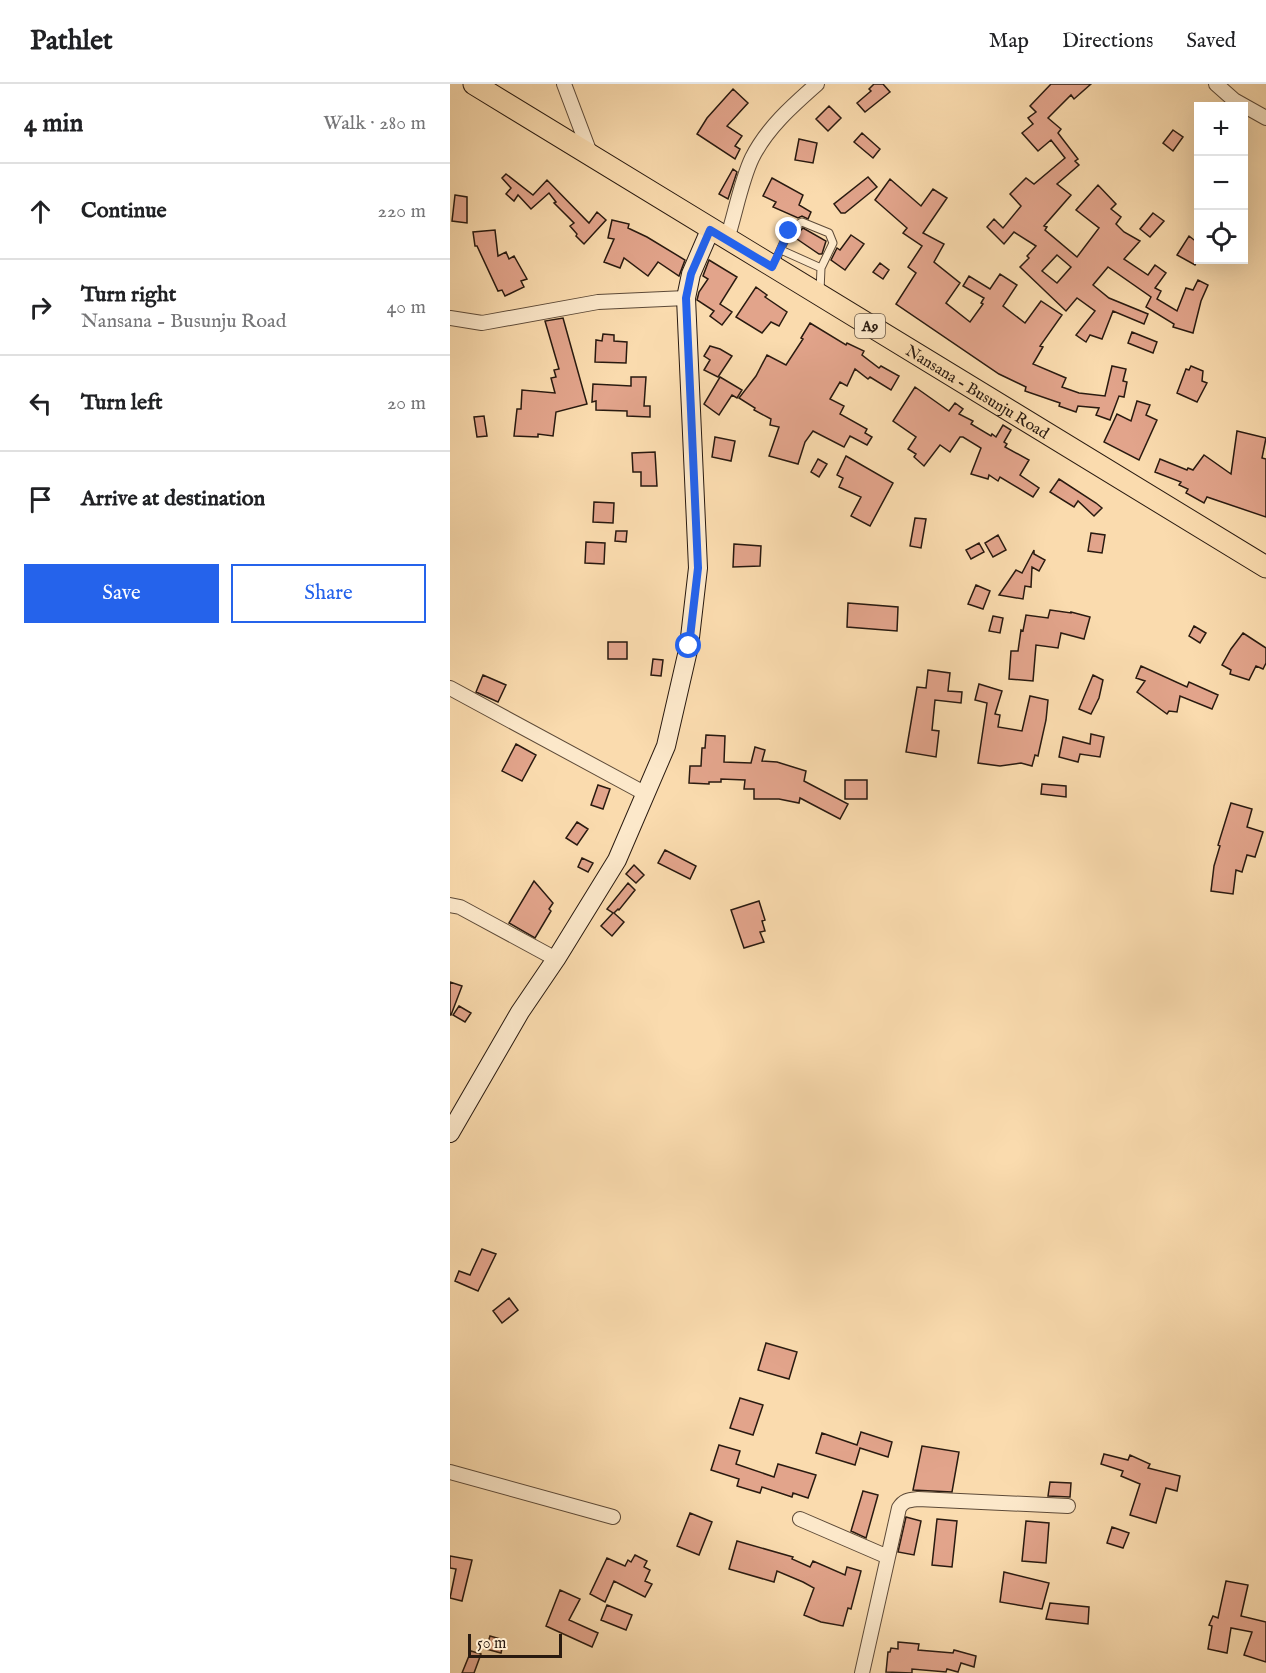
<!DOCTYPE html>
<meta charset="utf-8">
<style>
:root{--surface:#fff;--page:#f6f6f6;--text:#202124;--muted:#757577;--line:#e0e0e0;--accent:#2563eb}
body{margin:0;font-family:"IM FELL English",serif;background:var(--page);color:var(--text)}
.controls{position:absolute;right:18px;top:18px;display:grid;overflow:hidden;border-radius:0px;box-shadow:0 6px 24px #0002}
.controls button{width:54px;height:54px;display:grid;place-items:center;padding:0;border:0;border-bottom:2px solid var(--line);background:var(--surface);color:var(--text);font:30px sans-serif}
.scale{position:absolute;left:18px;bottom:15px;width:94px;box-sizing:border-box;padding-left:6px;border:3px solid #291a10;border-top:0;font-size:16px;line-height:21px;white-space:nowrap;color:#291a10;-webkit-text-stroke:4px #fce8ca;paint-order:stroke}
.stop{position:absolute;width:18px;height:18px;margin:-14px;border:4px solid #2563eb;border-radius:50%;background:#fff}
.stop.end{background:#2563eb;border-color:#fff;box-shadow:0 2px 6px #0008}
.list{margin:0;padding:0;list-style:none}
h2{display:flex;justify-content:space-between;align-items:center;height:78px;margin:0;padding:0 24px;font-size:26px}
h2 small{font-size:20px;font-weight:400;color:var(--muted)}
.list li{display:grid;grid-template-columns:39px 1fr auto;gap:18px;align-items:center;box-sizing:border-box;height:96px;padding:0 24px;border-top:2px solid var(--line)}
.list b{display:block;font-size:22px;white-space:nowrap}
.list p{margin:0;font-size:20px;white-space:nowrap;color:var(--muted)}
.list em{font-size:20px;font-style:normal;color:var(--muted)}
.actions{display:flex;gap:12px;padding:18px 24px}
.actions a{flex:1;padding:14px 0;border:2px solid var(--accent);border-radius:0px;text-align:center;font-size:21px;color:var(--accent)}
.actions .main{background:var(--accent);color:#fff}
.icon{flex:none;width:33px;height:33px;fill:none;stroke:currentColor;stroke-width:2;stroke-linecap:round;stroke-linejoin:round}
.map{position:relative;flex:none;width:816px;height:1589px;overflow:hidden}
header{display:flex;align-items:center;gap:36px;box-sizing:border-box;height:84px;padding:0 30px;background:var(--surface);border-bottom:2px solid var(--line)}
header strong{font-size:28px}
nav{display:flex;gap:33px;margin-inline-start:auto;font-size:21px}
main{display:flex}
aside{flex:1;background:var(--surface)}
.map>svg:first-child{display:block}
</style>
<header>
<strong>Pathlet</strong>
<nav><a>Map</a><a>Directions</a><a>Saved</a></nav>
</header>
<main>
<aside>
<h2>4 min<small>Walk · 280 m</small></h2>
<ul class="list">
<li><svg class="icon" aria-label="ahead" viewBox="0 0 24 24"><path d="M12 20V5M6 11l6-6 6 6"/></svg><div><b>Continue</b></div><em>220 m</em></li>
<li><svg class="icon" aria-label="right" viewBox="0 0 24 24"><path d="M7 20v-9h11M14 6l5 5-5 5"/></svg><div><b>Turn right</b><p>Nansana - Busunju Road</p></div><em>40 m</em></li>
<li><svg class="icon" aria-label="left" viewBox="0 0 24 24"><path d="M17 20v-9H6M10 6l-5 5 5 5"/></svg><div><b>Turn left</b></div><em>20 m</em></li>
<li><svg class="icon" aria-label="arrive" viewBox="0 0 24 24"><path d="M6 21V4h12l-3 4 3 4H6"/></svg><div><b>Arrive at destination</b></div></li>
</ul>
<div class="actions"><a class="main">Save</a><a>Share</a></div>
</aside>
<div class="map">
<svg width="816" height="1589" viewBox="0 0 816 1589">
<rect width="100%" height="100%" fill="#fadbae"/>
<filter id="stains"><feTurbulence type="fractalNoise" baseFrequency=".00333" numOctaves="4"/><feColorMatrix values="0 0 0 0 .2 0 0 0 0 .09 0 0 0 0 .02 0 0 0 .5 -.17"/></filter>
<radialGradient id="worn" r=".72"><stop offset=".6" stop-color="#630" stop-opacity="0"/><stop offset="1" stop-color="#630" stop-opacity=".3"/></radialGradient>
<!-- building -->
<path fill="#e2a48b" stroke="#291a10" stroke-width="1.5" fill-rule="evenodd" d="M 424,0 L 433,0 L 440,8 L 415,28 L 407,19 L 421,7 L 419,5 Z
M 601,0 L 641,0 L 624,15 L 621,11 L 598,34 L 611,45 L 608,49 L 628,75 L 625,77 L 629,81 L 607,100 L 621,111 L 594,142 L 597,143 L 595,146 L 627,173 L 649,144 L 626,126 L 648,101 L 666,120 L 661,125 L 671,133 L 666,140 L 674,148 L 690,157 L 674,175 L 698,191 L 705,181 L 716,189 L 705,204 L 711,207 L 707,215 L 727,227 L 736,204 L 743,206 L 748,196 L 758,201 L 751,217 L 743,249 L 723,243 L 724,240 L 696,223 L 701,213 L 658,183 L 643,201 L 659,214 L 698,230 L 694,240 L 663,227 L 652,255 L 640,251 L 636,258 L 626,251 L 645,227 L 627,214 L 616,227 L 570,183 L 579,174 L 577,172 L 586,162 L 564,148 L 554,160 L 537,143 L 544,135 L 553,144 L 571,122 L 560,110 L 576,94 L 584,100 L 615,74 L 601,56 L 588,67 L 572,49 L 583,40 L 578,34 L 586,28 L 580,22 ZM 607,171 L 621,183 L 607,199 L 592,187 Z
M 283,5 L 298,19 L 277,42 L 292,52 L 285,62 L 290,65 L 285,75 L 247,50 L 257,34 Z
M 379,22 L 391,34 L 378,47 L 366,35 Z
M 723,46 L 733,53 L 723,67 L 713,59 Z
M 412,49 L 430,65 L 423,74 L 404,58 Z
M 349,55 L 367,59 L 363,79 L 345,76 Z
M 283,85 L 287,88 L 278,115 L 269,110 Z
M 56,90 L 83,111 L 97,96 L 139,139 L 147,128 L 156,136 L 134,160 L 126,152 L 127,150 L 120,142 L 124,139 L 104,119 L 106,118 L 99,109 L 81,125 L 68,111 L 64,117 L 56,110 L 61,104 L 52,94 Z
M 418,93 L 427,103 L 395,129 L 391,129 L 384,120 Z
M 322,94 L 353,111 L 349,121 L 361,128 L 358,135 L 352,132 L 348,134 L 323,123 L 326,118 L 313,112 Z
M 440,95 L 471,122 L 483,105 L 497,114 L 473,149 L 494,160 L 484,178 L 510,199 L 496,219 L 520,238 L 533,220 L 531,219 L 534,214 L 513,202 L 519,192 L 540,205 L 550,190 L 567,201 L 553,222 L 575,239 L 591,217 L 612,231 L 590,262 L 593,263 L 583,280 L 616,294 L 612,303 L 629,309 L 655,312 L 662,282 L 676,285 L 673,297 L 677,298 L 674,313 L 669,312 L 660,336 L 646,331 L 649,324 L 628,322 L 626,328 L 609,322 L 610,319 L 575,307 L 576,303 L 549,290 L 446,220 L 466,189 L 458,183 L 472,162 L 453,149 L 457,144 L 425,116 Z
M 5,111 L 17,113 L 17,139 L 2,137 Z
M 703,129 L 714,137 L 700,153 L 690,145 Z
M 162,136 L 179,140 L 178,144 L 197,153 L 235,176 L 229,192 L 208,178 L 198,192 L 174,174 L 170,184 L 154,178 L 164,155 L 158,154 Z
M 353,144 L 376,157 L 372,170 L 369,170 L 344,153 Z
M 45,146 L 48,172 L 56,168 L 59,175 L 64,172 L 77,195 L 71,197 L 74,203 L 55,212 L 52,206 L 48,207 L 27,162 L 25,162 L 23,148 Z
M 401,151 L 414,160 L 395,186 L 381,176 L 387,164 L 390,166 Z
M 739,152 L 748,159 L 748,175 L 745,181 L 727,171 Z
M 259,176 L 287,193 L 270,220 L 282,228 L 272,241 L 260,232 L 264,227 L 247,216 L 249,208 L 258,195 L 253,192 Z
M 430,179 L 439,186 L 433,195 L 423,188 Z
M 306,203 L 317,211 L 315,213 L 337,228 L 329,242 L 321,238 L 312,249 L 286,233 Z
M 113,234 L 137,320 L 106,328 L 103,352 L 88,350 L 88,353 L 64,352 L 67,325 L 71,325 L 72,306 L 105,309 L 101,294 L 106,293 L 104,286 L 109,285 L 95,237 Z
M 360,239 L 396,261 L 397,259 L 414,267 L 412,271 L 429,284 L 431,282 L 449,292 L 441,306 L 420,293 L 418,295 L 405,285 L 397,302 L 390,298 L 380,315 L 394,322 L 390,330 L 417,345 L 415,349 L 422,353 L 417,361 L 400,352 L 394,363 L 363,347 L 355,358 L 348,380 L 319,372 L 329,343 L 320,341 L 321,335 L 304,326 L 305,324 L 289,314 L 306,292 L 317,271 L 336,281 L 353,255 L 351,254 Z
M 682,248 L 707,258 L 703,269 L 678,259 Z
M 153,250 L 164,251 L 164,257 L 177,258 L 176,279 L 145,278 L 146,256 L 152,257 Z
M 260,262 L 270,265 L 282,272 L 268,293 L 254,286 L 260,276 L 254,272 Z
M 741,282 L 753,287 L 752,297 L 757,299 L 747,318 L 727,309 L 736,285 L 739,286 Z
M 181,293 L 196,293 L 194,322 L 200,322 L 200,333 L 177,332 L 177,327 L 146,326 L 146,317 L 142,318 L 143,300 L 181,302 Z
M 270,293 L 292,306 L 287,314 L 282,311 L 269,331 L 254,320 Z
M 465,303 L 499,327 L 505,319 L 513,325 L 509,330 L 523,337 L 521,340 L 541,352 L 542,350 L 546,353 L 553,341 L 561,346 L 554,358 L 557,360 L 555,363 L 579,376 L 570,391 L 589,404 L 583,413 L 550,393 L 548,397 L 539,391 L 538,395 L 521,390 L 531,364 L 513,353 L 510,353 L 500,368 L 490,361 L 474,382 L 464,373 L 466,370 L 458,365 L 466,353 L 443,337 Z
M 687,317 L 700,321 L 696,331 L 707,336 L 689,376 L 654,358 L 667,330 L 681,337 Z
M 34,332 L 37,352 L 27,353 L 24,333 Z
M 787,347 L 816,354 L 812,374 L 816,375 L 816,433 L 757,413 L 754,419 L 736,409 L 738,405 L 729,401 L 731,398 L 705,388 L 710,375 L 737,386 L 738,384 L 743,386 L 754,371 L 781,390 Z
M 265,353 L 285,357 L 281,377 L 262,373 Z
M 205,368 L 207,402 L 191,402 L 191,388 L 183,388 L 182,369 Z
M 396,372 L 443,399 L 420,442 L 401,432 L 411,413 L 389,403 L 393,394 L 387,391 Z
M 368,375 L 377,380 L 369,393 L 361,388 Z
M 609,395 L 646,419 L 652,424 L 644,432 L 628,417 L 624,423 L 600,408 Z
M 144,418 L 164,419 L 163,439 L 143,438 Z
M 465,434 L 476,435 L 471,464 L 460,462 Z
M 166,447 L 177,447 L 176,458 L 165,457 Z
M 641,449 L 655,451 L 652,469 L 638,467 Z
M 548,451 L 556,466 L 543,473 L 535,459 Z
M 136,458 L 155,459 L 154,480 L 135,479 Z
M 529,459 L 534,468 L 521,475 L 516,466 Z
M 284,460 L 311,462 L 310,482 L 283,483 Z
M 584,466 L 584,470 L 595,476 L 589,487 L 582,483 L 581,503 L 575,502 L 573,515 L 549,511 L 566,486 L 572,489 Z
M 526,501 L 540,507 L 533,525 L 518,520 Z
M 398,519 L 448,523 L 447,547 L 397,543 Z
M 600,526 L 621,529 L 621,528 L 640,533 L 634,555 L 611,549 L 608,564 L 586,561 L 583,597 L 559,595 L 561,567 L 568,567 L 571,546 L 573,547 L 576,531 L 598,534 Z
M 543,532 L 553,534 L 550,549 L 539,547 Z
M 744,542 L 756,549 L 750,559 L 739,552 Z
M 793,549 L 816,564 L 816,579 L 813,585 L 806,582 L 799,596 L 780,590 L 781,586 L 772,581 L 781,565 Z
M 158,558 L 177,558 L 177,575 L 158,575 Z
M 203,575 L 213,576 L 211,592 L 201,591 Z
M 691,582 L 737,603 L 739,598 L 768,611 L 762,625 L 730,612 L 727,628 L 719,627 L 717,630 L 687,608 L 695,597 L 686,594 Z
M 478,586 L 500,589 L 498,607 L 512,608 L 511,619 L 485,616 L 482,646 L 489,647 L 486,673 L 456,668 L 467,603 L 476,604 Z
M 33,591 L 56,601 L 48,618 L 26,608 Z
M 643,591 L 653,596 L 649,614 L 641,630 L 629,625 Z
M 529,600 L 552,607 L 545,630 L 550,631 L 548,643 L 572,647 L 580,612 L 598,616 L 596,636 L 588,672 L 585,671 L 582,682 L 571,679 L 550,682 L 528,679 L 537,619 L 525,616 Z
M 641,650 L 654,653 L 650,673 L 630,670 L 628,678 L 609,673 L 613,653 L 640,660 Z
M 256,651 L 275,652 L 274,678 L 301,679 L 305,663 L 315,666 L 312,677 L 327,678 L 356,687 L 354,697 L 398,720 L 390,735 L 350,714 L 349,719 L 329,715 L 304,715 L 304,705 L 294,705 L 295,696 L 271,695 L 271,698 L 259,698 L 259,700 L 239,699 L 240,682 L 251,682 L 252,664 L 255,664 Z
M 66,660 L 86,671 L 72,697 L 52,687 Z
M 395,696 L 417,696 L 417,715 L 395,715 Z
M 592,700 L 616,702 L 616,713 L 591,710 Z
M 148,701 L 160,705 L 153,725 L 141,721 Z
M 781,719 L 802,725 L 797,743 L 813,748 L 805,773 L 797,771 L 792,788 L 786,786 L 783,810 L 761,807 L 764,782 L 770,762 L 768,761 Z
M 127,738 L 138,745 L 127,761 L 116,754 Z
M 215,766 L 246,782 L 240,795 L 208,779 Z
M 132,774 L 143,779 L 138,788 L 128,783 Z
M 184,781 L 194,791 L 186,799 L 176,790 Z
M 84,797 L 103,819 L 99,825 L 101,827 L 85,854 L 59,839 Z
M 178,799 L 185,806 L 169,826 L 168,825 L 164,829 L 174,838 L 162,852 L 151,842 L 163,829 L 157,825 Z
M 309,817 L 315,836 L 312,837 L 315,847 L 310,848 L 314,858 L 294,864 L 281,826 Z
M 0,898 L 12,902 L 1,931 L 0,931 Z
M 9,922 L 21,929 L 15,938 L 3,931 Z
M 32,1165 L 46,1170 L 28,1207 L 5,1197 L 9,1187 L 20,1191 Z
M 59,1214 L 68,1226 L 52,1239 L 43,1227 Z
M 316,1259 L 347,1268 L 339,1295 L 308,1286 Z
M 290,1314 L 313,1321 L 303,1351 L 280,1344 Z
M 411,1348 L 442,1358 L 438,1373 L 410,1364 L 405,1381 L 366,1369 L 372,1349 L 407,1361 Z
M 269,1361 L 290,1367 L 286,1380 L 324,1393 L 328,1380 L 366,1391 L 358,1414 L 343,1409 L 342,1413 L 312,1403 L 310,1409 L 287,1402 L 289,1395 L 261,1386 Z
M 472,1362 L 509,1368 L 502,1408 L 463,1406 Z
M 654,1370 L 678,1376 L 680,1371 L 700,1380 L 698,1384 L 730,1392 L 727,1407 L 716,1404 L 706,1439 L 680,1431 L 690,1400 L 671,1392 L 673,1387 L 651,1380 Z
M 600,1398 L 621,1399 L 620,1413 L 598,1412 Z
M 413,1407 L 428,1411 L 416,1454 L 401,1447 Z
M 240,1429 L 262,1438 L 249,1471 L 227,1462 Z
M 456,1433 L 471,1437 L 464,1471 L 448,1468 Z
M 487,1435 L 507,1437 L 502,1483 L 482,1481 Z
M 576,1437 L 599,1439 L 596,1479 L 572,1477 Z
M 662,1443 L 679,1449 L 673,1464 L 657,1459 Z
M 287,1457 L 343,1473 L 342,1475 L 360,1483 L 363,1477 L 395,1491 L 397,1483 L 411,1487 L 401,1525 L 398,1524 L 393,1542 L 371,1538 L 354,1531 L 364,1504 L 353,1498 L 327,1487 L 324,1498 L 279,1485 Z
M 185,1471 L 197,1477 L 194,1483 L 200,1486 L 195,1497 L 202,1500 L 195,1513 L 164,1497 L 155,1518 L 140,1510 L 157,1474 L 175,1482 L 178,1476 L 181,1478 Z
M 0,1472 L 22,1476 L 12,1517 L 0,1514 L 6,1485 L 0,1484 Z
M 554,1488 L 599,1499 L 592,1525 L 550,1518 Z
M 776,1497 L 798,1501 L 791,1532 L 816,1538 L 816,1578 L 794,1571 L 802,1548 L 781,1544 L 777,1569 L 758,1565 L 762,1542 L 759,1541 L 763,1532 L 768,1534 Z
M 110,1506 L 130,1515 L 119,1536 L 148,1549 L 142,1563 L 96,1542 Z
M 600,1519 L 639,1523 L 638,1540 L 596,1535 Z
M 157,1521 L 182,1531 L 176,1546 L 151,1536 Z
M 40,1552 L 54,1556 L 51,1569 L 36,1565 Z
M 448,1558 L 469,1560 L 468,1566 L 503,1569 L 504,1566 L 526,1572 L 524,1583 L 511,1579 L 508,1588 L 497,1585 L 496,1588 L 462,1585 L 462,1589 L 436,1588 L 438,1568 L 440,1568 L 441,1564 L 448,1565 Z
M 21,1567 L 31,1570 L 24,1589 L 12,1589 Z"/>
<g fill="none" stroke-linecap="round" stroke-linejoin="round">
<defs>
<path id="lane" d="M 331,166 L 371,184
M 324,181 C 331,165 336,146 352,138 L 379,149 L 383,159 L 371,184 L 370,207"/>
<path id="street" d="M 114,0 L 140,69
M 766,0 L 784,16 L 816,34
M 277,155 C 285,131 291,97 302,74 C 317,44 342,22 367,0
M 0,234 L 32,239 L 148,218 L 236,214
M 0,604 L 196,710
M 0,821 L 10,823 L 106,875
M 0,1388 L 163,1433
M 350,1435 L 438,1473
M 412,1589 L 449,1424 C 454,1416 459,1416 468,1415 L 618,1422"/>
<path id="secondary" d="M 0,1049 L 70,928 L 106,875 L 167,776 L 216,662 L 239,562 L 248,484 L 236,214 L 241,190 L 260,146"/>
<g id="primary">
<path id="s1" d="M 24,0 L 816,483"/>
</g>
</defs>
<!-- lane casing -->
<use href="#lane" stroke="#5d4a38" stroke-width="9"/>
<!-- street casing -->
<use href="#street" stroke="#5d4a38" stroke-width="16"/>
<!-- secondary casing -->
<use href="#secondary" stroke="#291a10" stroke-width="20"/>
<!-- primary casing -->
<use href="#primary" stroke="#291a10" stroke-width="23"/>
<!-- lane -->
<use href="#lane" stroke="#fce8ca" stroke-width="7"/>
<!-- street -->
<use href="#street" stroke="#fce8ca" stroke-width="14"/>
<!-- secondary -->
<use href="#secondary" stroke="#fce8ca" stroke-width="18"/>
<!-- primary -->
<use href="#primary" stroke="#fadbae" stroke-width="21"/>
</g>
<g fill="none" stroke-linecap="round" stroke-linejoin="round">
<!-- route -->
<path stroke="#2563eb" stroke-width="8" d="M 239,562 L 248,484 L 236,214 L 241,190 L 260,146 L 322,183 L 339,147"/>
</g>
<g text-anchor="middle" stroke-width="4.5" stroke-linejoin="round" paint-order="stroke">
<!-- shield labels -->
<rect fill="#fce8ca" stroke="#685848" stroke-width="1.5" x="405" y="230" width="30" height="24" rx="4.5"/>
<g font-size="15" font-weight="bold" fill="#291a10">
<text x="420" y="247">A9</text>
</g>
<!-- street labels -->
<g font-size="16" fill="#291a10" stroke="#fce8ca">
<text dy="6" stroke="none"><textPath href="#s1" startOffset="590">Nansana - Busunju Road</textPath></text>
</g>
</g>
<rect width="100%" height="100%" filter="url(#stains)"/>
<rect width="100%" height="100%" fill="url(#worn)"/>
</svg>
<div class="controls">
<button>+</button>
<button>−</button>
<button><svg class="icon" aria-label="locate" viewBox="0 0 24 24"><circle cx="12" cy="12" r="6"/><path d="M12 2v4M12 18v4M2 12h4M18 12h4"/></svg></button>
</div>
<div class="scale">50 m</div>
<div class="stop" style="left:239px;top:562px"></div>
<div class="stop end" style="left:339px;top:147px"></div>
</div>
</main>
